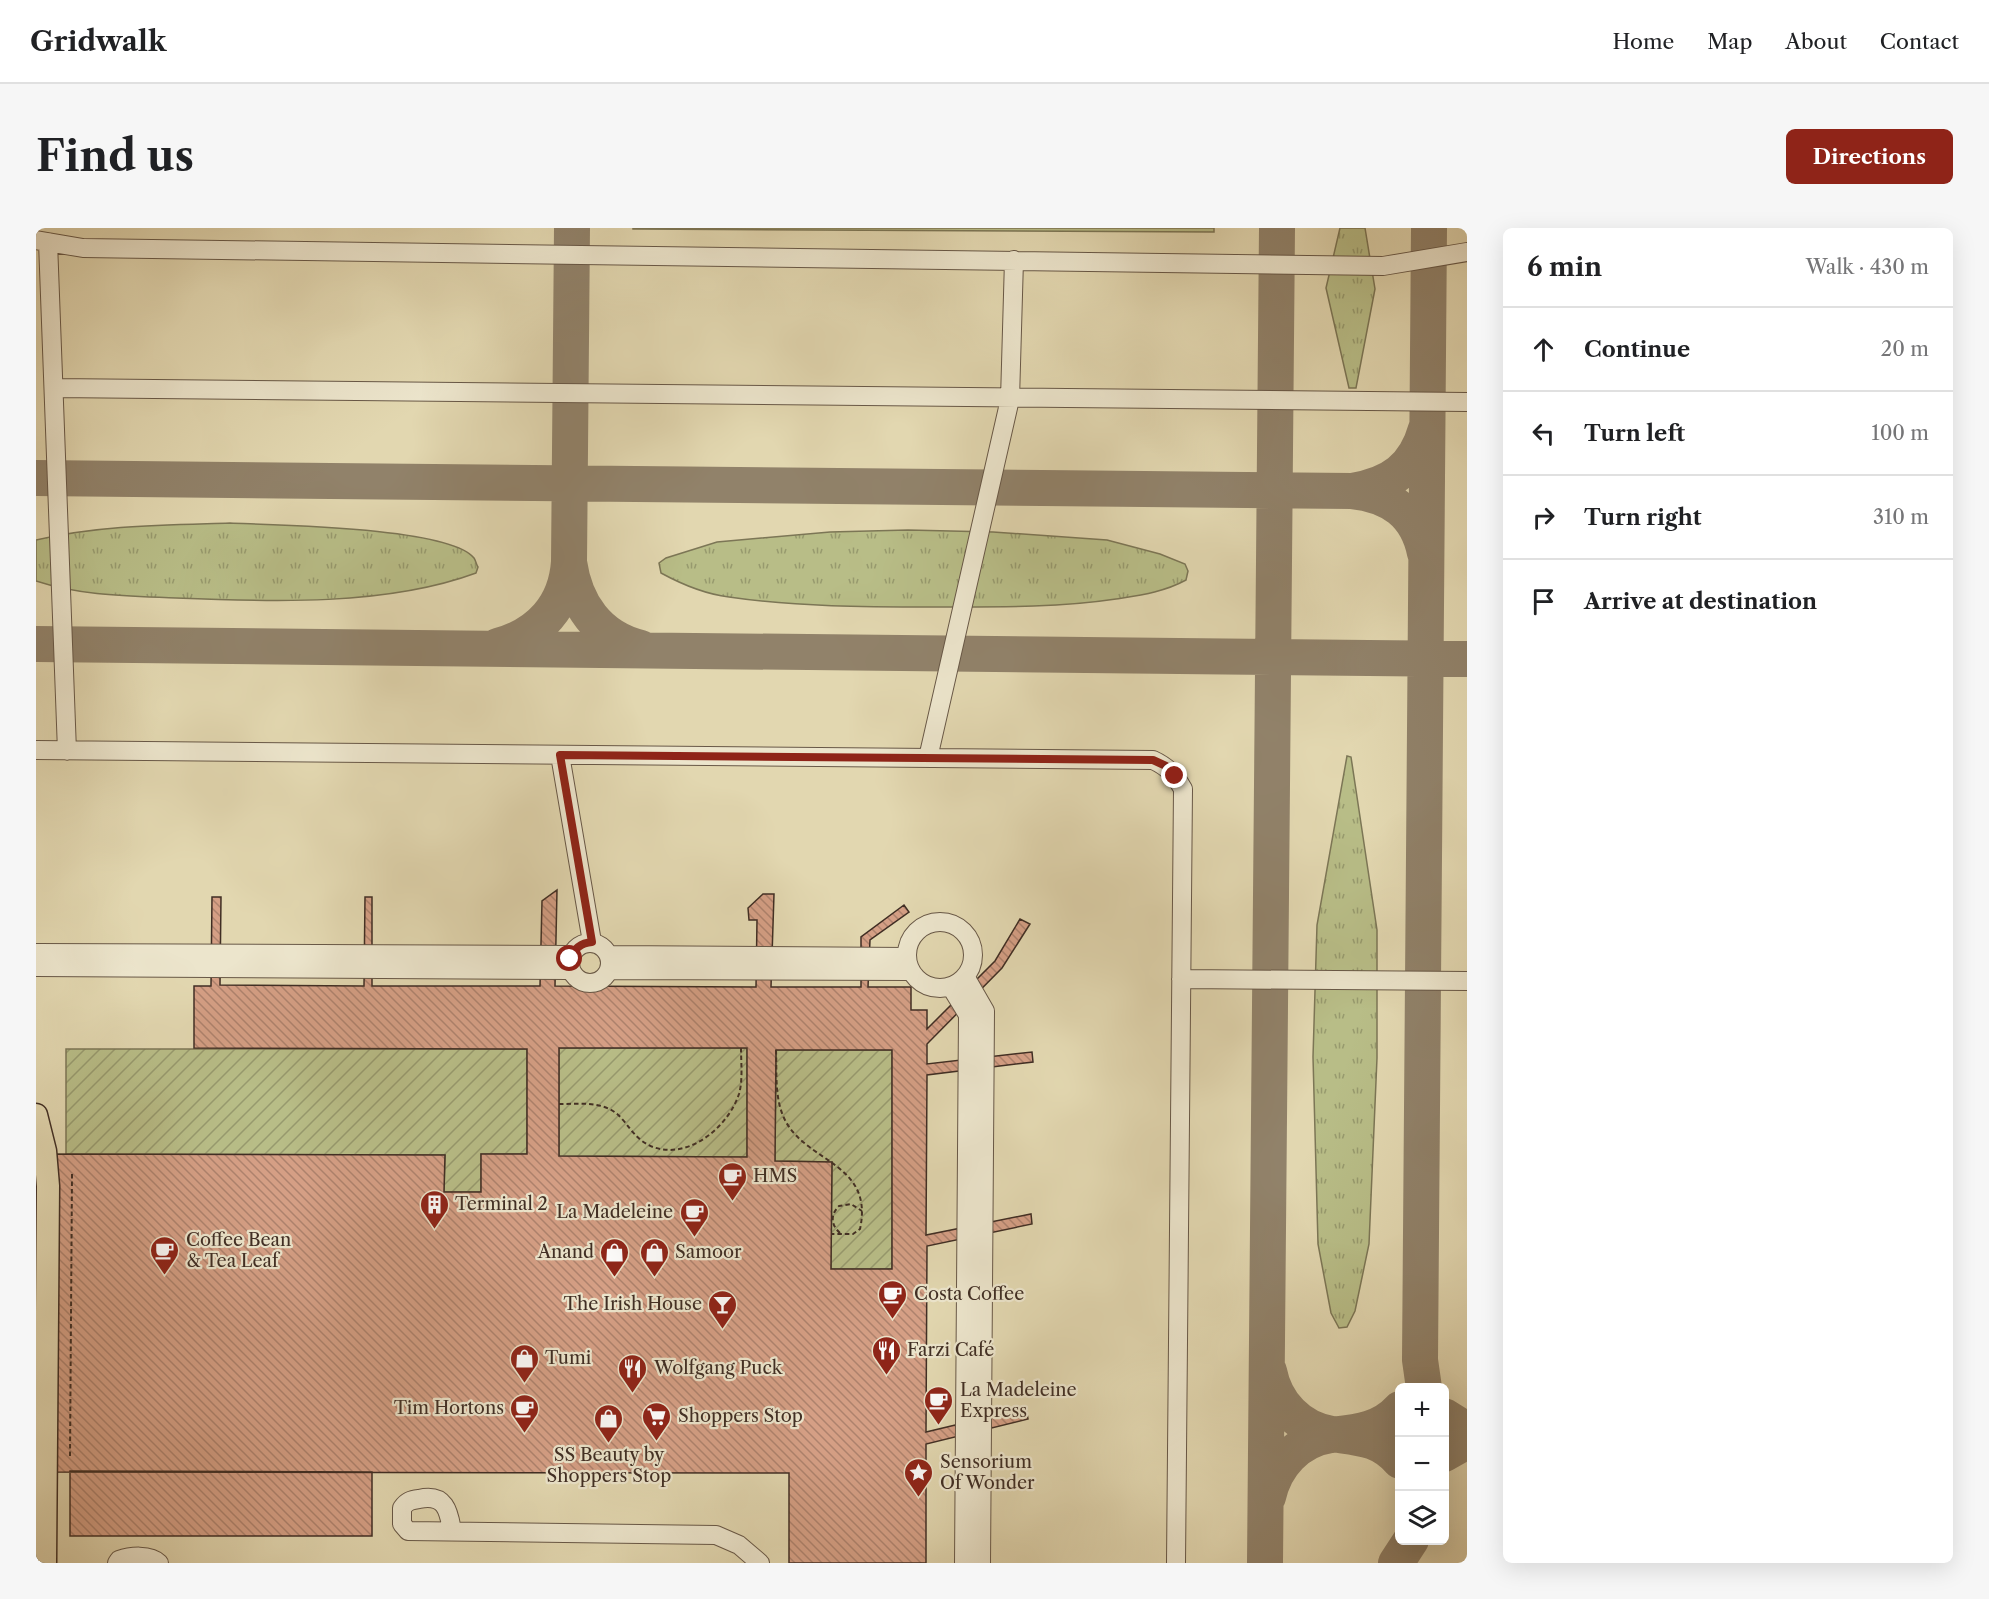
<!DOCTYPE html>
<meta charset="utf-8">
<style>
:root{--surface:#fff;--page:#f6f6f6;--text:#202124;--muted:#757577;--line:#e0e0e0;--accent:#8f2418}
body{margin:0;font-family:"Libre Caslon Text",serif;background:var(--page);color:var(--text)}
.controls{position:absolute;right:18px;bottom:18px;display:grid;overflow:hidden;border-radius:9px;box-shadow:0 6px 24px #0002}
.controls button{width:54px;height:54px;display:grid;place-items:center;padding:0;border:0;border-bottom:2px solid var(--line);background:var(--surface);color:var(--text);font:30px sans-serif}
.stop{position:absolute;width:18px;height:18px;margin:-14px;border:4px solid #8f2418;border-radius:50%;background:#fff}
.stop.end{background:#8f2418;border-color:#fff;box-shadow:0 2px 6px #0008}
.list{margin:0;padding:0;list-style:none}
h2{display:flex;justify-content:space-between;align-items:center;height:78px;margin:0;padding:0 24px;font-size:26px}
h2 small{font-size:20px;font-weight:400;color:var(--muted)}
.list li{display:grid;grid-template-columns:39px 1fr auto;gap:18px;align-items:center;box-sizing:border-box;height:84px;padding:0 24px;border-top:2px solid var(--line)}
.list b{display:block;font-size:22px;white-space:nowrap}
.list em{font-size:20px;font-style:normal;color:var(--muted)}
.icon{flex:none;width:33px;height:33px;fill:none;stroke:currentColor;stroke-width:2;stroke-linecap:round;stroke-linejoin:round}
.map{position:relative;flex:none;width:1431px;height:1335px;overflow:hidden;border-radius:9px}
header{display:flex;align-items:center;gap:36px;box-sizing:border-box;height:84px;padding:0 30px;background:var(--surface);border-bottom:2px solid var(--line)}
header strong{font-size:28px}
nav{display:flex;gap:33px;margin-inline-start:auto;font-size:21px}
.intro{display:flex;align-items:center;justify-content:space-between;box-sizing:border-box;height:144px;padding:0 36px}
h1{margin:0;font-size:42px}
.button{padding:15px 27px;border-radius:9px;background:var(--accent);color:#fff;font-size:21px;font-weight:700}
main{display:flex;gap:36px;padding:0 36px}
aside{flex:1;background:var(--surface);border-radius:9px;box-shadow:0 6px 24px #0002}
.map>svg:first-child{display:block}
</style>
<header>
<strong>Gridwalk</strong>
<nav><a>Home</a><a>Map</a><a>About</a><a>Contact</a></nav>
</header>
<div class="intro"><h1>Find us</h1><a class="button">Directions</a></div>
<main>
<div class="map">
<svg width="1431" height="1335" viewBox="0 0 1431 1335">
<defs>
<pattern id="grass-tufts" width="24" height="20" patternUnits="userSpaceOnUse" patternTransform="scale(1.5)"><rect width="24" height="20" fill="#b8bd87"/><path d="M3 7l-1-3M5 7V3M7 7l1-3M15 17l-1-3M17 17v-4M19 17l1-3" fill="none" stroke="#979a6e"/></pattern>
<pattern id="garden-furrows" width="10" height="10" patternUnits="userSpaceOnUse" patternTransform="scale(1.5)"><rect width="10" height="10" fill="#b8bd87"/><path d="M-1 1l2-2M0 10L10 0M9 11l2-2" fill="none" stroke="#979a6e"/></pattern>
<pattern id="building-back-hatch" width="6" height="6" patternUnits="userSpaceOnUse" patternTransform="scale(1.5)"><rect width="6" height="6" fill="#d59f85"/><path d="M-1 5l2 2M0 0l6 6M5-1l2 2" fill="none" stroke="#ae826d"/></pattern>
</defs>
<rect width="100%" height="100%" fill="#e2d7b0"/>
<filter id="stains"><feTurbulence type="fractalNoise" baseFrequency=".00333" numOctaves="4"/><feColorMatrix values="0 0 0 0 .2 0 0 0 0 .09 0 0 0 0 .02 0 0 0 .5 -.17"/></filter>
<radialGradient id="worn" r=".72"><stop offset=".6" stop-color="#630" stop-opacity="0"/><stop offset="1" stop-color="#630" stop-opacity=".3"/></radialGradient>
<!-- grass -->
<path fill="url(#grass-tufts)" stroke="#7c7656" stroke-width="1.5" d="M 597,0 L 1178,0 L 1178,4 L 597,1 Z
M 1304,0 L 1329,0 L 1339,61 L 1320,160 L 1313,160 L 1290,60 Z
M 194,295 C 237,297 414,299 438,330 C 440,333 440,336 442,339 L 440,345 C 351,378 235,374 140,370 C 94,368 45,368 0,353 L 0,312 C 63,297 129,297 194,295 Z
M 872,302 L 957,304 L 1071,312 L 1124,326 L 1149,336 L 1152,343 L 1150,352 C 1128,364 1105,367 1080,371 C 1020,380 959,379 898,379 C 830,379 761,379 693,369 C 669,366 647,357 625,345 L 623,335 L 630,330 L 681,314 L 794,304 Z
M 1311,528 L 1315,529 L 1341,702 L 1341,830 L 1333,1016 L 1319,1083 L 1311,1099 L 1303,1100 L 1295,1085 L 1282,1016 L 1277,829 L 1281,697 Z"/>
<!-- garden -->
<path fill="url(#garden-furrows)" stroke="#7c7656" stroke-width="1.5" d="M 523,820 L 711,820 L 711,929 L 523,928 Z
M 30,821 L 491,821 L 491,926 L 445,926 L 445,964 L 408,964 L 409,927 L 30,926 Z
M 740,822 L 856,822 L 856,1041 L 795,1041 L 796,934 L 739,933 Z"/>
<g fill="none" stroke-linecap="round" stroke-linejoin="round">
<!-- taxiway -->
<path stroke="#91826a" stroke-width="36" d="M 0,250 L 1316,263
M 1389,325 C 1381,285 1354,267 1316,263 C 1355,257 1379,240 1390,201
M 533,334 L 536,0
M 0,416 L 1431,431
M 462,418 C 503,407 530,378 533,334 C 539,376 562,410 605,420
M 1233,1143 C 1239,1175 1263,1201 1296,1206 C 1323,1210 1344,1210 1364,1233
M 1388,1160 L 1384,1132 L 1393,0
M 1408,1188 L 1431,1202
M 1408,1226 L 1431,1213
M 1232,1269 C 1239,1237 1262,1212 1295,1207 C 1321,1204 1345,1202 1364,1181
M 1229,1335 L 1241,0
M 1360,1335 L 1375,1312"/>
</g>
<!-- building -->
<path fill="url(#building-back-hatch)" stroke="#402e24" stroke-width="1.5" fill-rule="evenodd" d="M 521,662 L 519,758 L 720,759 L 721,692 L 713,692 L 712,680 L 727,666 L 738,666 L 735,759 L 825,759 L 825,709 L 868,677 L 873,684 L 834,712 L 832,759 L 875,759 L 875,782 L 891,782 L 891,801 L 959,733 L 984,691 L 994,696 L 966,740 L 891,816 L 891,836 L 996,824 L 997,834 L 891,847 L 890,1007 L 995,986 L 996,996 L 891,1018 L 890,1204 L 990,1180 L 992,1191 L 890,1216 L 890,1335 L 753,1335 L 753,1245 L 0,1244 L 0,926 L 409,927 L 408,964 L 445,964 L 445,926 L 491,926 L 491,821 L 158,820 L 158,758 L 175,758 L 176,669 L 185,669 L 184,757 L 328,758 L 329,669 L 336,669 L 336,758 L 504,758 L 506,673 ZM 523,820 L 711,820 L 711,929 L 523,928 ZM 740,822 L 856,822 L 856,1041 L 795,1041 L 796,934 L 739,933 Z
M 34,1243 L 336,1244 L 336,1308 L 34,1308 Z"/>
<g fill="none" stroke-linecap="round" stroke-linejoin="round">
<defs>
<path id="minor" d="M 0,12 L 47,20 L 1347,38 L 1431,24
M 12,14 L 31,523
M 18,160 L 1431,174
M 0,522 L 1117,532 C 1132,539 1139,547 1147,561 L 1140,1335
M 524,527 L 556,714
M 892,530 L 974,171 L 978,32
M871 727a33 33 0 1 1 66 0a33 33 0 1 1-66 0Z
M534 735a20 20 0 1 1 40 0a20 20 0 1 1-40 0Z
M 0,725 L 535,727
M 574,727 L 871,729
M 0,739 L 535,742
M 574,742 L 875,743
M 930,750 L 949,783 L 945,1335
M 1145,751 L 1431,753
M 915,759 L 932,787 L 928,1335
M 416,1303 C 413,1283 409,1265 383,1271 C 375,1272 371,1273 366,1280 L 366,1296 L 372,1303 L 680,1307 L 703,1317 L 724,1335
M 81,1335 L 83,1332 C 94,1328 114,1326 123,1335"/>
<path id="major" d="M 0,887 L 9,923 L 12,958 L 9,1335"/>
</defs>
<!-- minor casing -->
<use href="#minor" stroke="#685847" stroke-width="20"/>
<!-- major casing -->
<use href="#major" stroke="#402e24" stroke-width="25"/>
<!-- path -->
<path stroke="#402e24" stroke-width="2" stroke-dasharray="4.5 3" stroke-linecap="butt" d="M 740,822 C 741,846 738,872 750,894 C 773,935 838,936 824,1001 L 817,1006 L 795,1006
M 523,876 C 546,876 571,872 587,892 C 597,904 602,913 617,919 C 653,932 692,899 703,866 C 707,852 705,835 705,820
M 804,1005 C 795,997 794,987 803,978 L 815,976 L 826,983
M 34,1228 L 36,946"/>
<!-- minor -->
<use href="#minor" stroke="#ece5cc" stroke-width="18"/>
<!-- major -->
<use href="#major" stroke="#e2d7b0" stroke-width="22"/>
</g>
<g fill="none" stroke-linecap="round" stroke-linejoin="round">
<!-- route -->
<path stroke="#8f2418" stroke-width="8" d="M 534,731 C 538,720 545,715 556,714 L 524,527 L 1117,532 L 1130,538 L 1139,548"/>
</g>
<!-- icons -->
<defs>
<symbol id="cafe-pin" viewBox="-11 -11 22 30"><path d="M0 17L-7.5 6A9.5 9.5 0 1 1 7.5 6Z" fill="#8f2418" stroke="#ece5cc"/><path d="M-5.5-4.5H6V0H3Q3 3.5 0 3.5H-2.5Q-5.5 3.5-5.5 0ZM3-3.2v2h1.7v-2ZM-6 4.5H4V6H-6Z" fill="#fff"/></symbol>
<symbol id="building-pin" viewBox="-11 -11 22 30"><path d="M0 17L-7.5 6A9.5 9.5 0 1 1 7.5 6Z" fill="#8f2418" stroke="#ece5cc"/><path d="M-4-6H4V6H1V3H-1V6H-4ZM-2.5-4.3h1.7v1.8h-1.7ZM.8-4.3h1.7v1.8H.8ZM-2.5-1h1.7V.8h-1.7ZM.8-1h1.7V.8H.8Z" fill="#fff"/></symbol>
<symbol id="shop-pin" viewBox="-11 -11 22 30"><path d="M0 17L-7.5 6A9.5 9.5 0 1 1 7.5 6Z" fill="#8f2418" stroke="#ece5cc"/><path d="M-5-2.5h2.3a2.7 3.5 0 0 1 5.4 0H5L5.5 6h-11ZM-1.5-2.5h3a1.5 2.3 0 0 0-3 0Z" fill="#fff"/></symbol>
<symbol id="bar-pin" viewBox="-11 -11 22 30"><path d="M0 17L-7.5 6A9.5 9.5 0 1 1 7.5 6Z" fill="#8f2418" stroke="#ece5cc"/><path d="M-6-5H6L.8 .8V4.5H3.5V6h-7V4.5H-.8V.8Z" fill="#fff"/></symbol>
<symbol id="restaurant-pin" viewBox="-11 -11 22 30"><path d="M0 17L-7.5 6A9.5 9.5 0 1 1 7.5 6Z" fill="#8f2418" stroke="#ece5cc"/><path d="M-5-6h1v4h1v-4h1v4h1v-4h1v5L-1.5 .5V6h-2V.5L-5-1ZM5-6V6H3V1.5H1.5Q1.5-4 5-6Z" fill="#fff"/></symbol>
<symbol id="supermarket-pin" viewBox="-11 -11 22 30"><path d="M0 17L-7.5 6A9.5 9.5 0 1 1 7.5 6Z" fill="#8f2418" stroke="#ece5cc"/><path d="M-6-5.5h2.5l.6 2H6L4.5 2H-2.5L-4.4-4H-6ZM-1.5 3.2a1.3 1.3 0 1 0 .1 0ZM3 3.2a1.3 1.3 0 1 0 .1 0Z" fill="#fff"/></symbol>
<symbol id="sight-pin" viewBox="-11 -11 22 30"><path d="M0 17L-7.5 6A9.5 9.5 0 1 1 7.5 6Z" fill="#8f2418" stroke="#ece5cc"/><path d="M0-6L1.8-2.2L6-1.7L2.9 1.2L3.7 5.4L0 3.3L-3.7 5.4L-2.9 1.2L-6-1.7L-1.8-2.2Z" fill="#fff"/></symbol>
</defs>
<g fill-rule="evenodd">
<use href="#cafe-pin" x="680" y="932" width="33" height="45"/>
<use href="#building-pin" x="382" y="960" width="33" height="45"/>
<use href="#cafe-pin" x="642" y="968" width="33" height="45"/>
<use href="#cafe-pin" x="112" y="1006" width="33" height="45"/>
<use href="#shop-pin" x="562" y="1008" width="33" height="45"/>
<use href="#shop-pin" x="602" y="1008" width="33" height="45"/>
<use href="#cafe-pin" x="840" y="1050" width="33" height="45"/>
<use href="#bar-pin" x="670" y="1060" width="33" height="45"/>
<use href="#restaurant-pin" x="834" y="1106" width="33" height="45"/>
<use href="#shop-pin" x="472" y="1114" width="33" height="45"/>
<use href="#restaurant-pin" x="580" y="1124" width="33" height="45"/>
<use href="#cafe-pin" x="886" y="1156" width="33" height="45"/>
<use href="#cafe-pin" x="472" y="1164" width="33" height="45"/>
<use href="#supermarket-pin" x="604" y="1172" width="33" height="45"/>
<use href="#shop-pin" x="556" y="1174" width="33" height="45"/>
<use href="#sight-pin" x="866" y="1228" width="33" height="45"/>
</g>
<g text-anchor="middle" stroke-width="4.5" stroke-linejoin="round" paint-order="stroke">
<!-- poi labels -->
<g font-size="18" fill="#402e24" stroke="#ece5cc" text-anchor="start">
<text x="717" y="954">HMS</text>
<text x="419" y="982">Terminal 2</text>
<text x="637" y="990" text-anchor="end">La Madeleine</text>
<text x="150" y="1018">Coffee Bean<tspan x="150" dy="21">&amp; Tea Leaf</tspan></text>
<text x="558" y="1030" text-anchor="end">Anand</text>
<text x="639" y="1030">Samoor</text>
<text x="878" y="1072">Costa Coffee</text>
<text x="666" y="1082" text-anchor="end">The Irish House</text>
<text x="871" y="1128">Farzi Café</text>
<text x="509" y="1136">Tumi</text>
<text x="618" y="1146">Wolfgang Puck</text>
<text x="924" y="1168">La Madeleine<tspan x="924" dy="21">Express</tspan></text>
<text x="468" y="1186" text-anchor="end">Tim Hortons</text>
<text x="642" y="1194">Shoppers Stop</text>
<text x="573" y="1233" text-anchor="middle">SS Beauty by<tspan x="573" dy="21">Shoppers Stop</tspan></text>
<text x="904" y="1240">Sensorium<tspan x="904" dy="21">Of Wonder</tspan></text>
</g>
</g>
<rect width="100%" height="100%" filter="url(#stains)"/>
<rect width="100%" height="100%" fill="url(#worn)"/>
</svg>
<div class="controls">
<button>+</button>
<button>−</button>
<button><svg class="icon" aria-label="layers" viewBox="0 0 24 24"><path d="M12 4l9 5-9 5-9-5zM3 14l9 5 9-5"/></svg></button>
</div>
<div class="stop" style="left:534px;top:731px"></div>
<div class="stop end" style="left:1139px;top:548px"></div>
</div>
<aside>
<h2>6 min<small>Walk · 430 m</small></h2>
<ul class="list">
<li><svg class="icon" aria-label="ahead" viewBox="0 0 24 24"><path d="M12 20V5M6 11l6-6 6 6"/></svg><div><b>Continue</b></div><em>20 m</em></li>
<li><svg class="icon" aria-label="left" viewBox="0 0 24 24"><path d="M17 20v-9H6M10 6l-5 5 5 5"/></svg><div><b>Turn left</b></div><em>100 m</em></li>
<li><svg class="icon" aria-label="right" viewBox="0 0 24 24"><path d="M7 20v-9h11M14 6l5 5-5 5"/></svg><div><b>Turn right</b></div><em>310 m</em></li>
<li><svg class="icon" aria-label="arrive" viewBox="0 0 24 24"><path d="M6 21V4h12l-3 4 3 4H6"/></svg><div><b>Arrive at destination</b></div></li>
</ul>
</aside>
</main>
